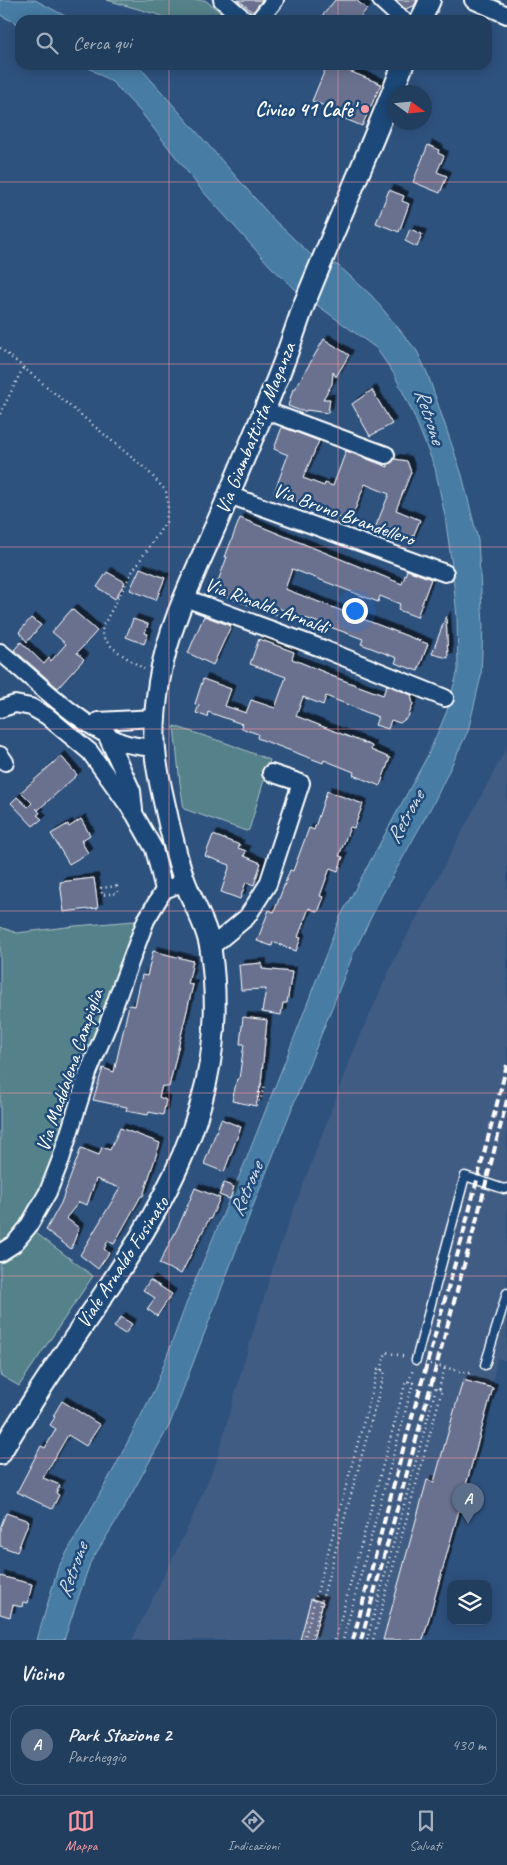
<!DOCTYPE html>
<html lang="it">
<style>
:root{--surface:#223e5e;--page:#2e4967;--text:#f1f3f6;--muted:#a2aebc;--line:#3f5773;--accent:#ff9aa2}
body{margin:0;font-family:Caveat,sans-serif;background:var(--page);color:var(--text)}
.controls{position:absolute;right:15px;bottom:15px;display:grid;overflow:hidden;border-radius:10px;box-shadow:0 2px 12px #0003}
.controls button{width:45px;height:45px;display:grid;place-items:center;padding:0;border:0;border-bottom:1px solid var(--line);background:var(--surface);color:var(--text);font:25px sans-serif}
.compass{position:absolute;left:387px;top:85px;width:45px;height:45px;border-radius:50%;background:var(--surface);box-shadow:0 2px 12px #0003;rotate:105deg}
.you{position:absolute;left:354px;top:610px;width:18px;height:18px;margin:-12px;border:4px solid #fff;border-radius:50%;background:#1a73e8;box-shadow:0 0 0 8px #1a73e833}
.badge{display:grid;place-items:center;width:32px;height:32px;border-radius:50%;background:var(--accent);color:#fff;font-size:16px;font-weight:700}
.pin{position:absolute;translate:-50% -41px;filter:drop-shadow(0 1px 2px #0008)}
.pin::after{content:'';position:absolute;top:26px;width:18px;height:15px;background:inherit;clip-path:polygon(0 0,100% 0,50% 100%)}
.list{margin:0;padding:0;list-style:none}
h2{display:flex;justify-content:space-between;align-items:center;height:65px;margin:0;padding:0 20px;font-size:21px}
h2 small{font-size:16px;font-weight:400;color:var(--muted)}
.list li{display:grid;grid-template-columns:32px 1fr auto;gap:15px;align-items:center;box-sizing:border-box;height:80px;margin:0 10px 10px;padding:0 10px;border:1px solid var(--line);border-radius:15px}
.list b{display:block;font-size:19px;white-space:nowrap}
.list p{margin:0;font-size:16px;white-space:nowrap;color:var(--muted)}
.list em{font-size:16px;font-style:normal;color:var(--muted)}
.icon{flex:none;width:28px;height:28px;fill:none;stroke:currentColor;stroke-width:2;stroke-linecap:round;stroke-linejoin:round}
.map{position:relative;flex:none;width:507px;height:1640px;overflow:hidden}
.search{position:absolute;background:var(--surface);box-shadow:0 2px 12px #0003;left:15px;right:15px;top:15px;height:55px;display:flex;align-items:center;gap:12px;box-sizing:border-box;padding:0 18px;border-radius:15px;color:var(--muted);font-size:19px}
.sheet{height:155px;background:var(--surface)}
nav{display:flex;justify-content:space-around;align-items:center;box-sizing:border-box;height:70px;border-top:1px solid var(--line);background:var(--surface);font-size:14px;color:var(--muted)}
nav a{display:grid;justify-items:center;gap:2px}
nav .on{color:var(--accent)}
.map>svg:first-child{display:block}
</style>
<div class="map">
<svg width="507" height="1640" viewBox="0 0 507 1640">
<defs>
<filter id="shadow"><feDropShadow dx="4.5" dy="-4.5" stdDeviation="0" flood-color="#0009"/></filter>
</defs>
<rect width="100%" height="100%" fill="#2e527e"/>
<filter id="ink" filterUnits="userSpaceOnUse"><feTurbulence type="fractalNoise" baseFrequency=".02" numOctaves="2"/><feDisplacementMap in="SourceGraphic" scale="10" xChannelSelector="R" yChannelSelector="G"/><feConvolveMatrix kernelMatrix="1 2 1 2 8 2 1 2 1" color-interpolation-filters="sRGB"/></filter>
<g filter="url(#ink)">
<!-- built -->
<path fill="#405b83" d="M 507,747 L 507,1361 L 497,1358 L 492,1386 L 485,1403 L 419,1640 L 132,1640 L 188,1527 L 216,1462 L 244,1362 L 278,1251 L 352,1055 L 393,962 Z"/>
<!-- green -->
<path fill="#55828a" stroke="#aac0c4" d="M 107,0 L 205,0 L 230,20 L 176,20 Z
M 174,726 L 229,744 L 270,760 L 249,830 L 246,831 L 184,809 L 180,783 Z
M 146,920 L 28,1227 L 93,1276 L 19,1386 L 0,1375 L 0,927 L 17,933 L 75,926 Z"/>
<!-- water -->
<path fill="#477ca4" stroke="#91b0c8" d="M 0,0 L 35,0 L 73,20 L 20,20 L 20,25 L 0,15 Z
M 84,65 L 138,65 L 274,220 L 310,254 L 339,266 L 372,296 L 417,351 L 428,375 L 462,475 L 478,540 L 483,626 L 481,676 L 468,731 L 435,800 L 381,897 L 354,952 L 253,1206 L 169,1426 L 121,1513 L 90,1563 L 64,1640 L 37,1640 L 58,1568 L 116,1465 L 155,1388 L 194,1283 L 246,1160 L 298,1028 L 340,917 L 428,755 L 447,711 L 458,670 L 457,617 L 452,566 L 445,516 L 435,468 L 413,413 L 394,374 L 376,348 L 295,289 L 271,267 L 200,188 L 140,111 L 112,82 Z"/>
<!-- building -->
<path fill="#6a718f" stroke="#fff" filter="url(#shadow)" d="M 238,0 L 262,0 L 253,12 Z
M 335,0 L 356,0 L 367,9 L 358,20 L 319,20 Z
M 396,0 L 417,0 L 414,6 L 405,9 Z
M 327,65 L 334,65 L 381,84 L 362,126 L 338,116 L 340,112 L 312,101 Z
M 428,145 L 439,150 L 438,153 L 444,156 L 437,172 L 447,176 L 440,193 L 413,182 Z
M 389,190 L 404,196 L 402,201 L 409,204 L 399,232 L 376,223 Z
M 410,229 L 422,234 L 417,247 L 405,241 Z
M 324,339 L 349,355 L 336,377 L 333,372 L 332,384 L 323,399 L 330,399 L 328,413 L 306,410 L 306,411 L 301,411 L 288,406 L 293,389 L 295,389 Z
M 372,390 L 392,424 L 370,436 L 352,404 Z
M 282,427 L 319,441 L 303,478 L 324,486 L 325,483 L 333,486 L 346,451 L 388,467 L 388,465 L 395,459 L 407,461 L 411,472 L 396,510 L 420,520 L 411,542 L 375,528 L 389,494 L 365,484 L 350,522 L 274,493 L 288,455 L 274,449 Z
M 240,518 L 402,584 L 407,570 L 431,579 L 417,617 L 398,610 L 400,604 L 380,596 L 378,602 L 292,569 L 285,589 L 428,644 L 418,671 L 395,663 L 397,658 L 361,644 L 363,639 L 278,608 L 276,615 L 214,592 L 227,557 L 225,557 Z
M 140,568 L 165,578 L 156,600 L 130,590 Z
M 107,572 L 125,582 L 115,599 L 97,587 Z
M 72,609 L 97,631 L 77,653 L 84,659 L 58,688 L 14,650 L 21,642 L 44,664 L 49,658 L 51,661 L 66,644 L 52,632 Z
M 204,616 L 231,626 L 213,665 L 188,653 Z
M 446,616 L 448,658 L 432,654 Z
M 31,618 L 41,625 L 27,642 L 19,632 Z
M 133,619 L 148,624 L 145,633 L 148,634 L 144,644 L 126,637 Z
M 259,639 L 294,652 L 292,659 L 329,674 L 329,675 L 383,695 L 387,685 L 411,695 L 413,704 L 408,717 L 400,723 L 391,720 L 388,729 L 375,725 L 378,717 L 326,696 L 323,705 L 303,697 L 296,716 L 372,746 L 371,750 L 390,758 L 380,786 L 353,775 L 354,772 L 324,760 L 323,763 L 257,738 L 258,734 L 241,728 L 242,724 L 208,712 L 207,717 L 196,713 L 199,705 L 195,704 L 203,679 L 231,689 L 225,706 L 246,713 L 251,700 L 275,708 L 286,677 L 250,664 Z
M 61,756 L 77,775 L 38,810 L 36,808 L 40,813 L 37,815 L 42,819 L 33,826 L 11,803 L 17,797 L 28,807 L 32,803 L 21,792 Z
M 327,791 L 363,804 L 354,828 L 350,827 L 339,856 L 343,857 L 338,871 L 330,868 L 320,896 L 324,897 L 318,912 L 309,908 L 298,937 L 301,938 L 296,951 L 273,942 L 272,946 L 257,941 L 269,910 L 274,912 L 290,870 L 293,871 L 309,828 L 314,830 Z
M 81,819 L 90,835 L 81,841 L 88,853 L 69,864 L 51,834 L 68,824 L 69,827 Z
M 213,835 L 240,845 L 238,848 L 246,851 L 244,856 L 261,863 L 254,885 L 246,882 L 240,899 L 221,892 L 230,865 L 205,856 Z
M 94,878 L 98,908 L 64,912 L 60,882 Z
M 153,951 L 193,961 L 188,984 L 193,985 L 169,1087 L 162,1086 L 159,1097 L 166,1100 L 163,1115 L 149,1112 L 148,1115 L 126,1111 L 127,1107 L 93,1100 L 103,1068 L 114,1072 L 129,1005 L 135,1006 L 142,975 L 147,976 Z
M 262,963 L 262,969 L 292,972 L 287,1003 L 283,1003 L 281,1015 L 262,1012 L 266,989 L 241,990 L 239,965 Z
M 243,1017 L 267,1020 L 261,1084 L 256,1106 L 232,1101 L 237,1079 L 239,1079 L 244,1044 L 240,1044 Z
M 221,1119 L 241,1127 L 224,1172 L 204,1164 Z
M 120,1128 L 160,1143 L 143,1196 L 141,1196 L 114,1244 L 108,1241 L 104,1249 L 109,1253 L 98,1269 L 80,1255 L 120,1188 L 96,1179 L 87,1205 L 79,1202 L 66,1218 L 79,1228 L 71,1249 L 46,1230 L 61,1203 L 81,1148 L 99,1155 L 102,1147 L 110,1150 Z
M 224,1183 L 234,1187 L 230,1199 L 219,1195 Z
M 195,1188 L 220,1198 L 210,1220 L 209,1219 L 181,1274 L 159,1264 L 180,1223 Z
M 150,1280 L 172,1294 L 157,1316 L 147,1309 L 155,1298 L 143,1290 Z
M 121,1317 L 132,1324 L 125,1334 L 114,1327 Z
M 463,1380 L 493,1388 L 423,1640 L 383,1640 L 427,1480 L 434,1482 Z
M 62,1401 L 100,1425 L 86,1446 L 68,1435 L 43,1478 L 60,1485 L 56,1493 L 59,1495 L 52,1509 L 17,1492 L 41,1446 L 45,1448 L 56,1429 L 50,1425 L 55,1417 L 53,1416 Z
M 6,1513 L 29,1521 L 17,1552 L 0,1546 L 0,1528 Z
M 0,1576 L 32,1584 L 28,1603 L 23,1602 L 22,1607 L 13,1605 L 10,1617 L 0,1614 Z
M 311,1599 L 323,1602 L 313,1640 L 300,1640 Z"/>
<g fill="none" stroke-linecap="round" stroke-linejoin="round">
<defs>
<path id="service" d="M 416,1360 L 465,1176 L 504,1189 L 507,1188
M 485,1365 L 507,1293"/>
<path id="minor" d="M 222,0 L 245,20
M 381,0 L 403,20
M 473,0 L 507,15
M 259,20 L 275,0
M 264,410 L 386,455
M 229,495 L 445,573
M 185,598 L 321,648 L 445,698
M 0,652 C 39,683 75,722 121,742 C 131,746 143,747 155,748
M 0,709 L 15,704 L 31,707 L 47,716 L 90,752 L 135,815 L 154,849 L 164,890 L 185,882
M 98,721 L 156,718
M 107,721 L 105,732 L 132,791 L 134,810
M 0,755 L 5,762
M 211,947 L 247,917 L 268,884 L 301,783 L 271,773
M 0,1253 L 14,1244 L 28,1227 L 48,1192 L 61,1159 L 88,1073 L 107,1027 L 122,984 L 146,920 L 164,890"/>
<path id="tertiary" d="M 421,20 L 430,0
M 0,1454 C 11,1434 24,1415 36,1396 C 126,1255 237,1133 211,952 C 208,927 194,906 185,882 C 178,864 174,843 169,824 C 164,800 157,775 155,750 C 153,729 156,702 159,682 C 169,618 206,552 230,492 C 248,447 268,404 285,359 C 292,340 298,321 305,302 C 337,223 372,145 403,65"/>
</defs>
<!-- service casing -->
<use href="#service" stroke="#fff" stroke-width="11"/>
<!-- minor casing -->
<use href="#minor" stroke="#fff" stroke-width="20"/>
<!-- tertiary casing -->
<use href="#tertiary" stroke="#fff" stroke-width="24"/>
<!-- path -->
<path stroke="#fff" stroke-width="2.5" stroke-dasharray="1 4" stroke-linecap="butt" d="M 0,348 L 147,470 L 166,491 L 168,506 L 166,522 L 132,572 L 103,626 C 102,631 101,634 104,638 C 112,650 132,661 144,669
M 0,414 L 23,368
M 117,886 L 118,893 L 102,895 L 101,888 Z
M 261,1084 L 264,1085 L 260,1101 L 257,1100 Z
M 425,1363 L 473,1374
M 381,1370 L 386,1352 L 406,1357
M 409,1382 L 413,1369
M 439,1389 L 445,1367
M 304,1640 L 378,1369 L 385,1371 L 311,1640
M 335,1640 L 406,1381 L 413,1383 L 343,1640
M 367,1640 L 436,1388 L 442,1390 L 373,1640"/>
<!-- service -->
<use href="#service" stroke="#1f4a7a" stroke-width="8"/>
<!-- minor -->
<use href="#minor" stroke="#1f4a7a" stroke-width="16"/>
<!-- tertiary -->
<use href="#tertiary" stroke="#1f4a7a" stroke-width="20"/>
<!-- rail -->
<path stroke="#fff" stroke-width="4" stroke-dasharray="8 4" stroke-linecap="butt" d="M 353,1640 L 405,1442 L 461,1242 L 507,1065
M 361,1640 L 477,1218 L 507,1100"/>
</g>
</g>
<!-- grid -->
<path fill="none" stroke="#ff9aa2" stroke-width="1" stroke-opacity="0.55" d="M 169,0 L 169,20M 338,0 L 338,20M 169,65 L 169,1640M 338,65 L 338,1640M 0,182 L 507,182M 0,364 L 507,364M 0,547 L 507,547M 0,729 L 507,729M 0,911 L 507,911M 0,1093 L 507,1093M 0,1276 L 507,1276M 0,1458 L 507,1458"/>
<!-- markers -->
<circle fill="#ff9aa2" stroke="#1f4a7a" stroke-width="2" cx="365" cy="109" r="5"/>
<g text-anchor="middle" stroke-width="5" stroke-linejoin="round" paint-order="stroke">
<!-- poi labels -->
<g font-size="20" font-weight="bold" fill="#fff" stroke="#1f4a7a" text-anchor="end">
<text x="355" y="116">Civico 41 Cafe'</text>
</g>
<!-- street labels -->
<g font-size="20" fill="#fff" stroke="#1f4a7a">
<text transform="translate(255 428) rotate(-68)" y="7">Via Giambattista Maganza</text>
<text transform="translate(344 514) rotate(20)" y="7">Via Bruno Brandellero</text>
<text transform="translate(267 605) rotate(20)" y="7">Via Rinaldo Arnaldi</text>
<text transform="translate(69 1070) rotate(-71)" y="7">Via Maddalena Campiglia</text>
<text transform="translate(122 1262) rotate(-57)" y="7">Viale Arnaldo Fusinato</text>
</g>
<!-- water labels -->
<g font-size="21" font-style="italic" fill="#d1dee8" stroke="#1f4a7a">
<text transform="translate(430 416) rotate(72)" y="7">Retrone</text>
<text transform="translate(405 817) rotate(-61)" y="7">Retrone</text>
<text transform="translate(246 1189) rotate(-67)" y="7">Retrone</text>
<text transform="translate(72 1570) rotate(-70)" y="7">Retrone</text>
</g>
</g>
</svg>
<div class="controls">
<button><svg class="icon" aria-label="layers" viewBox="0 0 24 24"><path d="M12 4l9 5-9 5-9-5zM3 14l9 5 9-5"/></svg></button>
</div>
<svg class="compass" viewBox="-18 -18 36 36"><path d="M0-13l5 13h-10z" fill="#e53935"/><path d="M0 13l5-13h-10z" fill="#a2aebc"/></svg>
<div class="you"></div>
<div class="pin badge" style="left:468px;top:1524px;background:#5c6f8a">A</div>
<div class="search"><svg class="icon" aria-label="search" viewBox="0 0 24 24"><circle cx="10" cy="10" r="6"/><path d="M15 15l6 6"/></svg>Cerca qui</div>
</div>
<section class="sheet">
<h2>Vicino<small></small></h2>
<ul class="list">
<li><span class="badge" style="background:#5c6f8a">A</span><div><b>Park Stazione 2</b><p>Parcheggio</p></div><em>430 m</em></li>
</ul>
</section>
<nav>
<a class="on"><svg class="icon" aria-label="map" viewBox="0 0 24 24"><path d="M3 6l6-2 6 2 6-2v14l-6 2-6-2-6 2zM9 4v14M15 6v14"/></svg>Mappa</a>
<a><svg class="icon" aria-label="directions" viewBox="0 0 24 24"><path d="M12 3l9 9-9 9-9-9zM9 14v-3h6M13 9l2 2-2 2"/></svg>Indicazioni</a>
<a><svg class="icon" aria-label="saved" viewBox="0 0 24 24"><path d="M7 4h10v16l-5-4-5 4z"/></svg>Salvati</a>
</nav>
